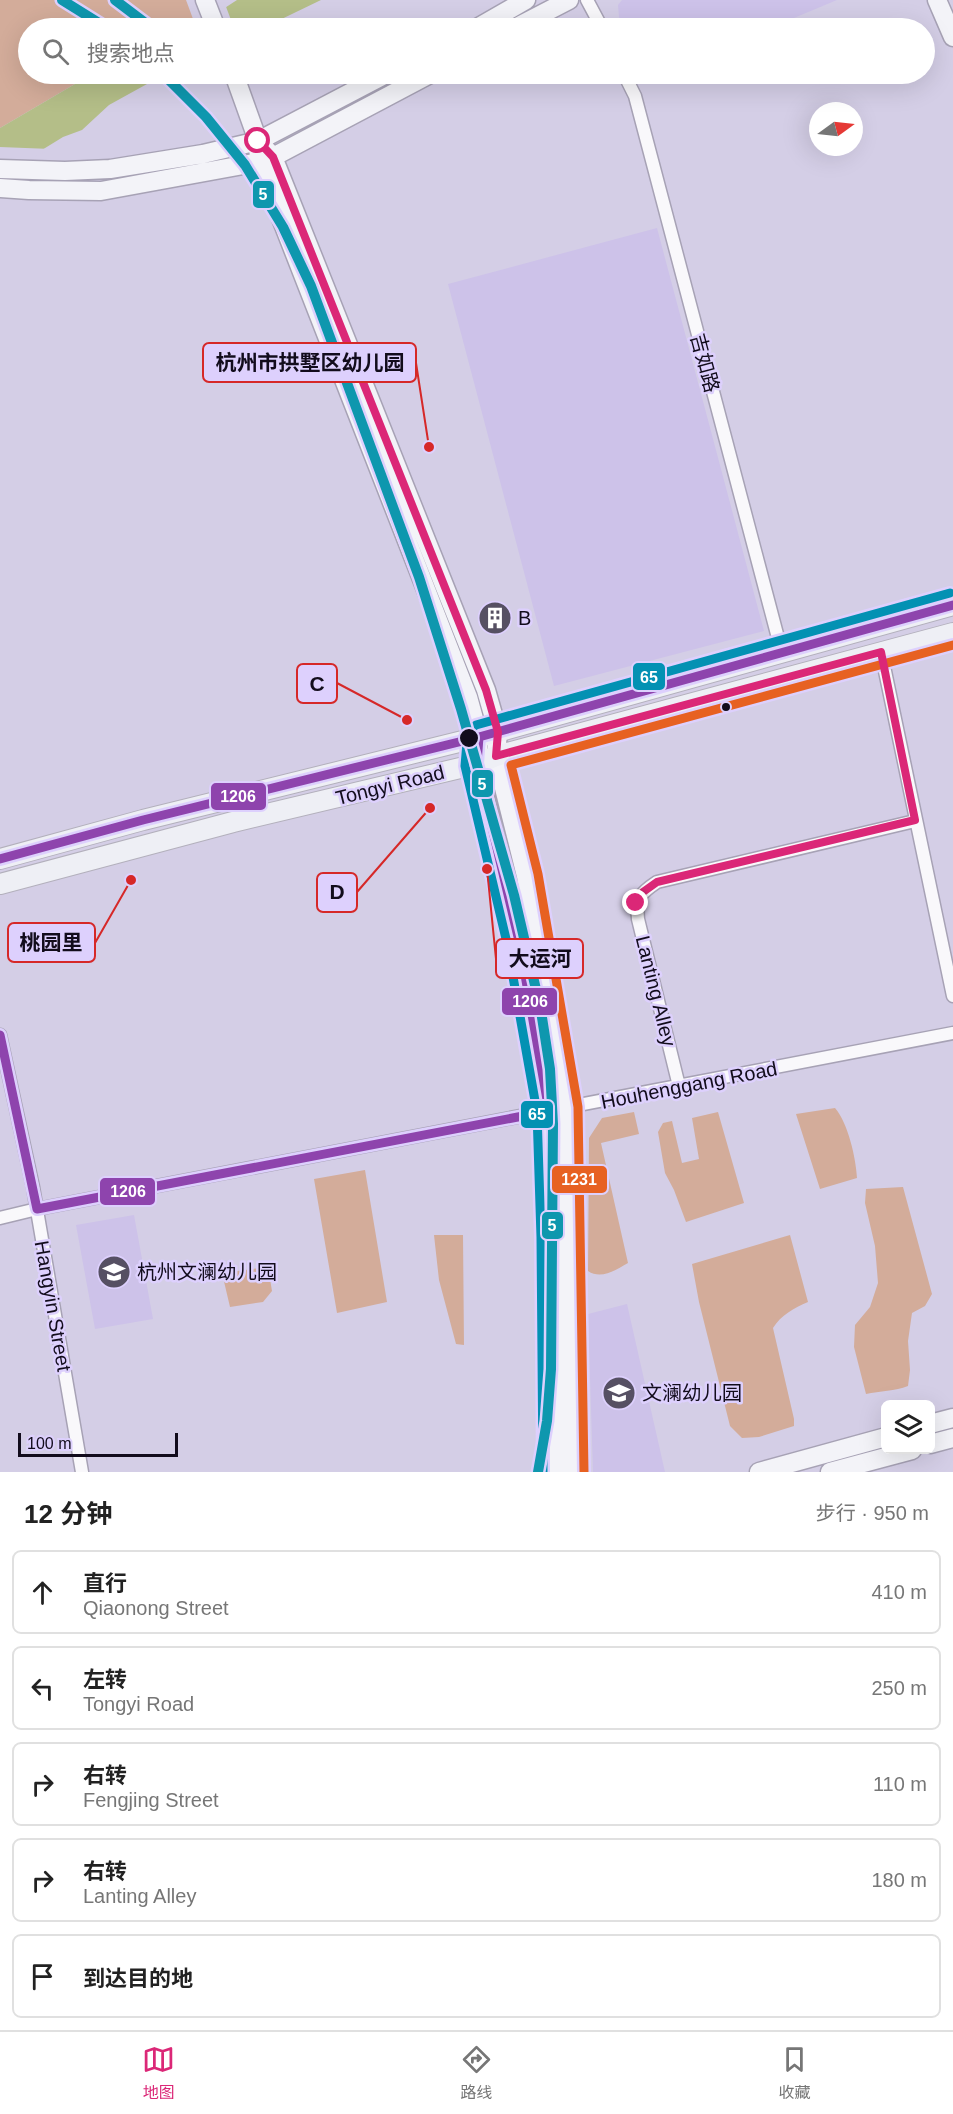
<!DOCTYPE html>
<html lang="zh">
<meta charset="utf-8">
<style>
:root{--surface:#fff;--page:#f2f2f2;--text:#222;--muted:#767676;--line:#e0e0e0;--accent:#db2777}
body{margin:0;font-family:Arial,"Noto Sans SC",sans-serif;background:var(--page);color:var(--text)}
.controls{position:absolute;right:18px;bottom:18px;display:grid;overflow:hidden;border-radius:9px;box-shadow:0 6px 24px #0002}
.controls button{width:54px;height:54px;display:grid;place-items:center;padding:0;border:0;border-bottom:2px solid var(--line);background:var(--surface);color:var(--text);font:30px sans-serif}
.compass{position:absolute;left:809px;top:102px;width:54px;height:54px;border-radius:50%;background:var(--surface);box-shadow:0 6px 24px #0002;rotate:75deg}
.scale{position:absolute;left:18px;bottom:15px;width:160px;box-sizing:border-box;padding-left:6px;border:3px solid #120c1c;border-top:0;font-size:16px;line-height:21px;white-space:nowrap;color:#120c1c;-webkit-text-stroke:4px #ddd0fd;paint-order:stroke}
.stop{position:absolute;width:18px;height:18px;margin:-14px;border:4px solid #db2777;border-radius:50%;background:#fff}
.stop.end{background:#db2777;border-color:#fff;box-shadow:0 2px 6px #0008}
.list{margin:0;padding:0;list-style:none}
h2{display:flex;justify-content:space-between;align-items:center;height:78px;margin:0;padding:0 24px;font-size:26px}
h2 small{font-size:20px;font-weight:400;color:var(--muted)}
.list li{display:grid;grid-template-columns:39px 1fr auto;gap:18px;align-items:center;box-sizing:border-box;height:84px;margin:0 12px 12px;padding:0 12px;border:2px solid var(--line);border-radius:9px}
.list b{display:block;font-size:22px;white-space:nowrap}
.list p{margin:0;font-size:20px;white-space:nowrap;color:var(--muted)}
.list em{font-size:20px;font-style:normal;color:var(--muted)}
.icon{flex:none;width:33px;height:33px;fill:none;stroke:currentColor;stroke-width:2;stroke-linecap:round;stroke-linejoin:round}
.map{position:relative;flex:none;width:953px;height:1472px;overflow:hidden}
.search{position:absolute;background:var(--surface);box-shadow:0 6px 24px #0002;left:18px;right:18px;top:18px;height:66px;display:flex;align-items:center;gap:15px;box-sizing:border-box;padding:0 21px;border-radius:33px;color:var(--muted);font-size:22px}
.sheet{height:558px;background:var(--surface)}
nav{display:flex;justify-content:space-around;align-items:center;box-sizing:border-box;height:84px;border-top:2px solid var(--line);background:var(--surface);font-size:16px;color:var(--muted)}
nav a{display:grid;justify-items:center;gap:3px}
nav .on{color:var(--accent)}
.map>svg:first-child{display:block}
</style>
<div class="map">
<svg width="953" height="1472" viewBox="0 0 953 1472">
<rect width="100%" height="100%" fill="#d4cee6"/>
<!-- built -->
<path fill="#cdc2e9" d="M 622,0 L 837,0 L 770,28 L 624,28 L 619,17 L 618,5 Z
M 657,228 L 764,631 L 554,686 L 448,284 Z
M 134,1215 L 153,1319 L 95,1329 L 76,1225 Z
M 627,1304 L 665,1472 L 593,1472 L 588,1314 Z"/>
<!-- green -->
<path fill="#d3ac9a" d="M 0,0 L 186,0 L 196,27 L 28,28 L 28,74 L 92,74 L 0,128 Z
M 835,1108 C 848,1123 856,1158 857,1178 L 820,1189 L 796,1114 Z
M 634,1112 L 639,1134 L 601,1143 L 628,1263 C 616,1270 601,1280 588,1271 L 589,1138 L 602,1118 Z
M 718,1112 L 744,1203 L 686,1222 L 674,1190 L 665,1173 L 658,1132 L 663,1123 L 672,1121 L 682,1163 L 699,1159 L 692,1118 Z
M 365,1170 L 387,1302 L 337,1313 L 314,1179 Z
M 903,1187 L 932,1294 L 925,1306 L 912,1313 L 908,1341 L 910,1370 L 908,1386 C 895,1391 880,1391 866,1394 L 854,1347 L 855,1325 L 870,1307 L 878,1283 L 875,1246 L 865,1203 L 866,1189 Z
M 434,1235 L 463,1235 L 464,1345 L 456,1344 L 439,1280 Z
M 790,1235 L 808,1302 C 794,1308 781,1315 773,1328 L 794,1419 L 794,1426 L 759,1437 L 742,1438 L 730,1426 L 699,1302 L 692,1264 Z
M 268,1267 L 272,1291 L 263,1302 L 230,1307 L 222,1273 Z"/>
<!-- water -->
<path fill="#b4be88" d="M 237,0 L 321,0 L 263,28 L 194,28 Z
M 92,74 L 179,74 L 147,84 L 109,105 L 82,130 L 63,137 L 37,153 L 0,170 L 0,128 Z"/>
<!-- pier -->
<path fill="#d4cee6" d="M 225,4 L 234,28 L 196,28 L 195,25 Z
M 0,147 L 51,149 L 0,173 Z"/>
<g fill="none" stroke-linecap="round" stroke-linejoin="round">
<defs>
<path id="street" d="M 587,0 L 602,28
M 624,74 L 635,96 L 782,653
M 881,652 L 953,996
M 0,1035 L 33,1187 L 82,1472
M 679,1086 L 638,919 C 636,898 639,894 657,882 L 915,821
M 0,1218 L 37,1209 L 953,1033"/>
<path id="secondary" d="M 205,0 L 216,28
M 937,0 L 953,37
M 477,28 L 526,0
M 515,28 L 569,0
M 234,74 L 258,141 L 259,162 L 468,697 L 479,737 L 477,764 L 519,941 L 549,1111 L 553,1237 L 555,1472
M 258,141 L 273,157 L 486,690 L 498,732 L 496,756 L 526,876 L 566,1108 L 572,1472
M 0,169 L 65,171 L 110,169 L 203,154 L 258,141 L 386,74
M 0,188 L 29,190 L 101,191 L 259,162 L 273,157 L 430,74
M 930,1424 L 953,1418
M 930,1444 L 953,1438
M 759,1472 L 886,1437
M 830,1472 L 912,1450"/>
<path id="primary" d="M 0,859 L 143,820 L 479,737 L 953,605
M 0,884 L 233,822 L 477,764 L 496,756 L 953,633"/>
</defs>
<!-- street casing -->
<use href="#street" stroke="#a7a2b5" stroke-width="15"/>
<!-- secondary casing -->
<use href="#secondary" stroke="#a7a2b5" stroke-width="21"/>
<!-- primary casing -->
<use href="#primary" stroke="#b3b0bc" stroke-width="22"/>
<!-- street -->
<use href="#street" stroke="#f9f8fb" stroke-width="12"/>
<!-- secondary -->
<use href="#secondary" stroke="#f3f3f8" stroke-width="18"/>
<!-- primary -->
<use href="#primary" stroke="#eeeff5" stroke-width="20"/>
<defs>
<path id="bus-1" d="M 0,859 L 143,820 L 479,737 L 953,605
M 0,1035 L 37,1209 L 549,1111 L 519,941 L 477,764 L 479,737"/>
<path id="bus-2" d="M 584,1472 L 578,1107 L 538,874 L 511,765 L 953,645"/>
<path id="bus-3" d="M 543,1472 L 541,1237 L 537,1112 L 507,943 L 465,766 L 468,731 L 476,725 L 950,593"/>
</defs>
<!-- bus-1 casing -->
<use href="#bus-1" stroke="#ddd0fd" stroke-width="14"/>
<!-- bus-2 casing -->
<use href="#bus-2" stroke="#ddd0fd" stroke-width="14"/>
<!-- bus-3 casing -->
<use href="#bus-3" stroke="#ddd0fd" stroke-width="14"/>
<!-- bus-1 -->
<use href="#bus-1" stroke="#8e44ad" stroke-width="9"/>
<!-- bus-2 -->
<use href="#bus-2" stroke="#e76122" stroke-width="9"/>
<!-- bus-3 -->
<use href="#bus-3" stroke="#0391b3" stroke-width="9"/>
<defs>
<path id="metro-1" d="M 62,0 L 107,28
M 115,0 L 152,28
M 163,74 L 206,117 L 245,165 L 283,227 L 311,286 L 419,577 L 461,709 L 514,895 L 541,1011 L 550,1069 L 553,1124 L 551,1369 L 547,1421 L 538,1472"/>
</defs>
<!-- metro-1 casing -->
<use href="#metro-1" stroke="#ddd0fd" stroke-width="15"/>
<!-- metro-1 -->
<use href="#metro-1" stroke="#0e97ae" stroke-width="10"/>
</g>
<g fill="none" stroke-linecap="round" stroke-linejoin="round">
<!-- route -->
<path stroke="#db2777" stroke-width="8" d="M 258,141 L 273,157 L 486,690 L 498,732 L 496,756 L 881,652 L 915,820 L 657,882 L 643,892 L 636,903"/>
</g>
<!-- icons -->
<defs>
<symbol id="building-disc" viewBox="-11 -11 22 22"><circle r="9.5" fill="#565063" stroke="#ddd0fd"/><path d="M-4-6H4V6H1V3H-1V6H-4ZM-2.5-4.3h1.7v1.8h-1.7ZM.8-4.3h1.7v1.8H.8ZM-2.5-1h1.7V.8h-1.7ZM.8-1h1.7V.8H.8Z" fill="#fff"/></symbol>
<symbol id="school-disc" viewBox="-11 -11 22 22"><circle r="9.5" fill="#565063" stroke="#ddd0fd"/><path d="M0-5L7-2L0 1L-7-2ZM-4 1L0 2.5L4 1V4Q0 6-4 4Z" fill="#fff"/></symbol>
</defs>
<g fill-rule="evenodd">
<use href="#building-disc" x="476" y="599" width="38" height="38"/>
<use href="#school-disc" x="95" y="1253" width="38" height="38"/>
<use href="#school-disc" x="600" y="1374" width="38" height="38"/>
</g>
<!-- markers -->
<g fill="#120c1c" stroke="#ddd0fd" stroke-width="2">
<circle cx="726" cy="707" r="5"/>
<circle cx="469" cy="738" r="10"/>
</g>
<g text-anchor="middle" stroke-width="5" stroke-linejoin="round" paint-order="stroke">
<!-- street labels -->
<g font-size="20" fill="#120c1c" stroke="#ddd0fd">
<text transform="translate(705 363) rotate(75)" y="7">吉如路</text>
<text transform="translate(390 785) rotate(-14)" y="7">Tongyi Road</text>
<text transform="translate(656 991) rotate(76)" y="7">Lanting Alley</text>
<text transform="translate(689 1085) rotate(-11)" y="7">Houhenggang Road</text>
<text transform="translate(53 1306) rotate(80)" y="7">Hangyin Street</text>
</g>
<!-- poi labels -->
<g font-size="20" fill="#120c1c" stroke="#ddd0fd" text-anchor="start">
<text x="518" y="625">B</text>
<text x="137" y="1279">杭州文澜幼儿园</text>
<text x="642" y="1400">文澜幼儿园</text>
</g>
</g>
<!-- callouts -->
<path fill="none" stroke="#d62828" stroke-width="2" d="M429 447L416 363M407 720L337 683M430 808L357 892M131 880L95 943M487 869L496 959"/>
<g fill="#d62828" stroke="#ddd0fd" stroke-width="2">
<circle cx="429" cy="447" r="6"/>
<circle cx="407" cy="720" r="6"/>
<circle cx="430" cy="808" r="6"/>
<circle cx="131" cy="880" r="6"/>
<circle cx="487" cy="869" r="6"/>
</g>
<g fill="#ddd0fd" stroke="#d62828" stroke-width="2">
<rect x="203" y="343" width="213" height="39" rx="6"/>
<rect x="297" y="664" width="40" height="39" rx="6"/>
<rect x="317" y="873" width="40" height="39" rx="6"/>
<rect x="8" y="923" width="87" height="39" rx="6"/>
<rect x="496" y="939" width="87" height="39" rx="6"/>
</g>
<g font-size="21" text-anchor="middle" font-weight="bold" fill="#120c1c">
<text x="310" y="370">杭州市拱墅区幼儿园</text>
<text x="317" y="691">C</text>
<text x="337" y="899">D</text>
<text x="51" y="950">桃园里</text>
<text x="540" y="966">大运河</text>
</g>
<g stroke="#ddd0fd" stroke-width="2">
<rect x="252" y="180" width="23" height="29" rx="6" fill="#0e97ae"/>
<rect x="632" y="662" width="34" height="29" rx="6" fill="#0391b3"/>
<rect x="471" y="769" width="23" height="29" rx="6" fill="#0e97ae"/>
<rect x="210" y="782" width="57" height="29" rx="6" fill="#8e44ad"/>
<rect x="501" y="987" width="57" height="29" rx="6" fill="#8e44ad"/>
<rect x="520" y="1100" width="34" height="29" rx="6" fill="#0391b3"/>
<rect x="551" y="1165" width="57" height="29" rx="6" fill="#e76122"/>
<rect x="99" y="1177" width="57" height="29" rx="6" fill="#8e44ad"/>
<rect x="541" y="1211" width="23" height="29" rx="6" fill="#0e97ae"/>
</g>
<g font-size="16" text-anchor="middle" font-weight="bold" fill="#fff">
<text x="263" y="200">5</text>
<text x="649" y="683">65</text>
<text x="482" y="790">5</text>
<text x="238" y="802">1206</text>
<text x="530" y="1007">1206</text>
<text x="537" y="1120">65</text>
<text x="579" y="1185">1231</text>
<text x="128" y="1197">1206</text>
<text x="552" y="1231">5</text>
</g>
</svg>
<div class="controls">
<button><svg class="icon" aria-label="layers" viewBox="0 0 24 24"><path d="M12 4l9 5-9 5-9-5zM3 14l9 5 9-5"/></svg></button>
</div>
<svg class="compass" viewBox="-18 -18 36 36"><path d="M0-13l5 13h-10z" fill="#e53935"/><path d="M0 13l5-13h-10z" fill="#767676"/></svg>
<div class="scale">100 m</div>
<div class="stop" style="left:258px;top:141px"></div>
<div class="stop end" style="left:636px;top:903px"></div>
<div class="search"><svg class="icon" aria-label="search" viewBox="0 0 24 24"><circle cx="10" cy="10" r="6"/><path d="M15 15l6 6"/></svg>搜索地点</div>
</div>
<section class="sheet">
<h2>12 分钟<small>步行 · 950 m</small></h2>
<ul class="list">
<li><svg class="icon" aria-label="ahead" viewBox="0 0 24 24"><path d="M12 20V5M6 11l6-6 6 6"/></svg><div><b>直行</b><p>Qiaonong Street</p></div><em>410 m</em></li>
<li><svg class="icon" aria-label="left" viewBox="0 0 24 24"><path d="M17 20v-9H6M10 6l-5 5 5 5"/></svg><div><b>左转</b><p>Tongyi Road</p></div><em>250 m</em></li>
<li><svg class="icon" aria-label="right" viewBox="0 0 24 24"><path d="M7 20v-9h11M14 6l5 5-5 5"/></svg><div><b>右转</b><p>Fengjing Street</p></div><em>110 m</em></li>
<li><svg class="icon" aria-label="right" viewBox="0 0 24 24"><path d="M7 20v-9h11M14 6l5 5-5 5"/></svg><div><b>右转</b><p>Lanting Alley</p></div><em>180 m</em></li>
<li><svg class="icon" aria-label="arrive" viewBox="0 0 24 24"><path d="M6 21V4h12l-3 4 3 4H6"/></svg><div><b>到达目的地</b></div></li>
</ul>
</section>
<nav>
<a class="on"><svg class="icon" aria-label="map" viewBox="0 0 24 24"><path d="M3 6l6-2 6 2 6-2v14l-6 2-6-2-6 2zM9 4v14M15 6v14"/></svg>地图</a>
<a><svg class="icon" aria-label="directions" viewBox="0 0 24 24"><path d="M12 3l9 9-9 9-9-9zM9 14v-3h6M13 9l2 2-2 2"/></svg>路线</a>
<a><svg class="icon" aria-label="saved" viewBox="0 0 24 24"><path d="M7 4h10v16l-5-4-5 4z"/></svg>收藏</a>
</nav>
